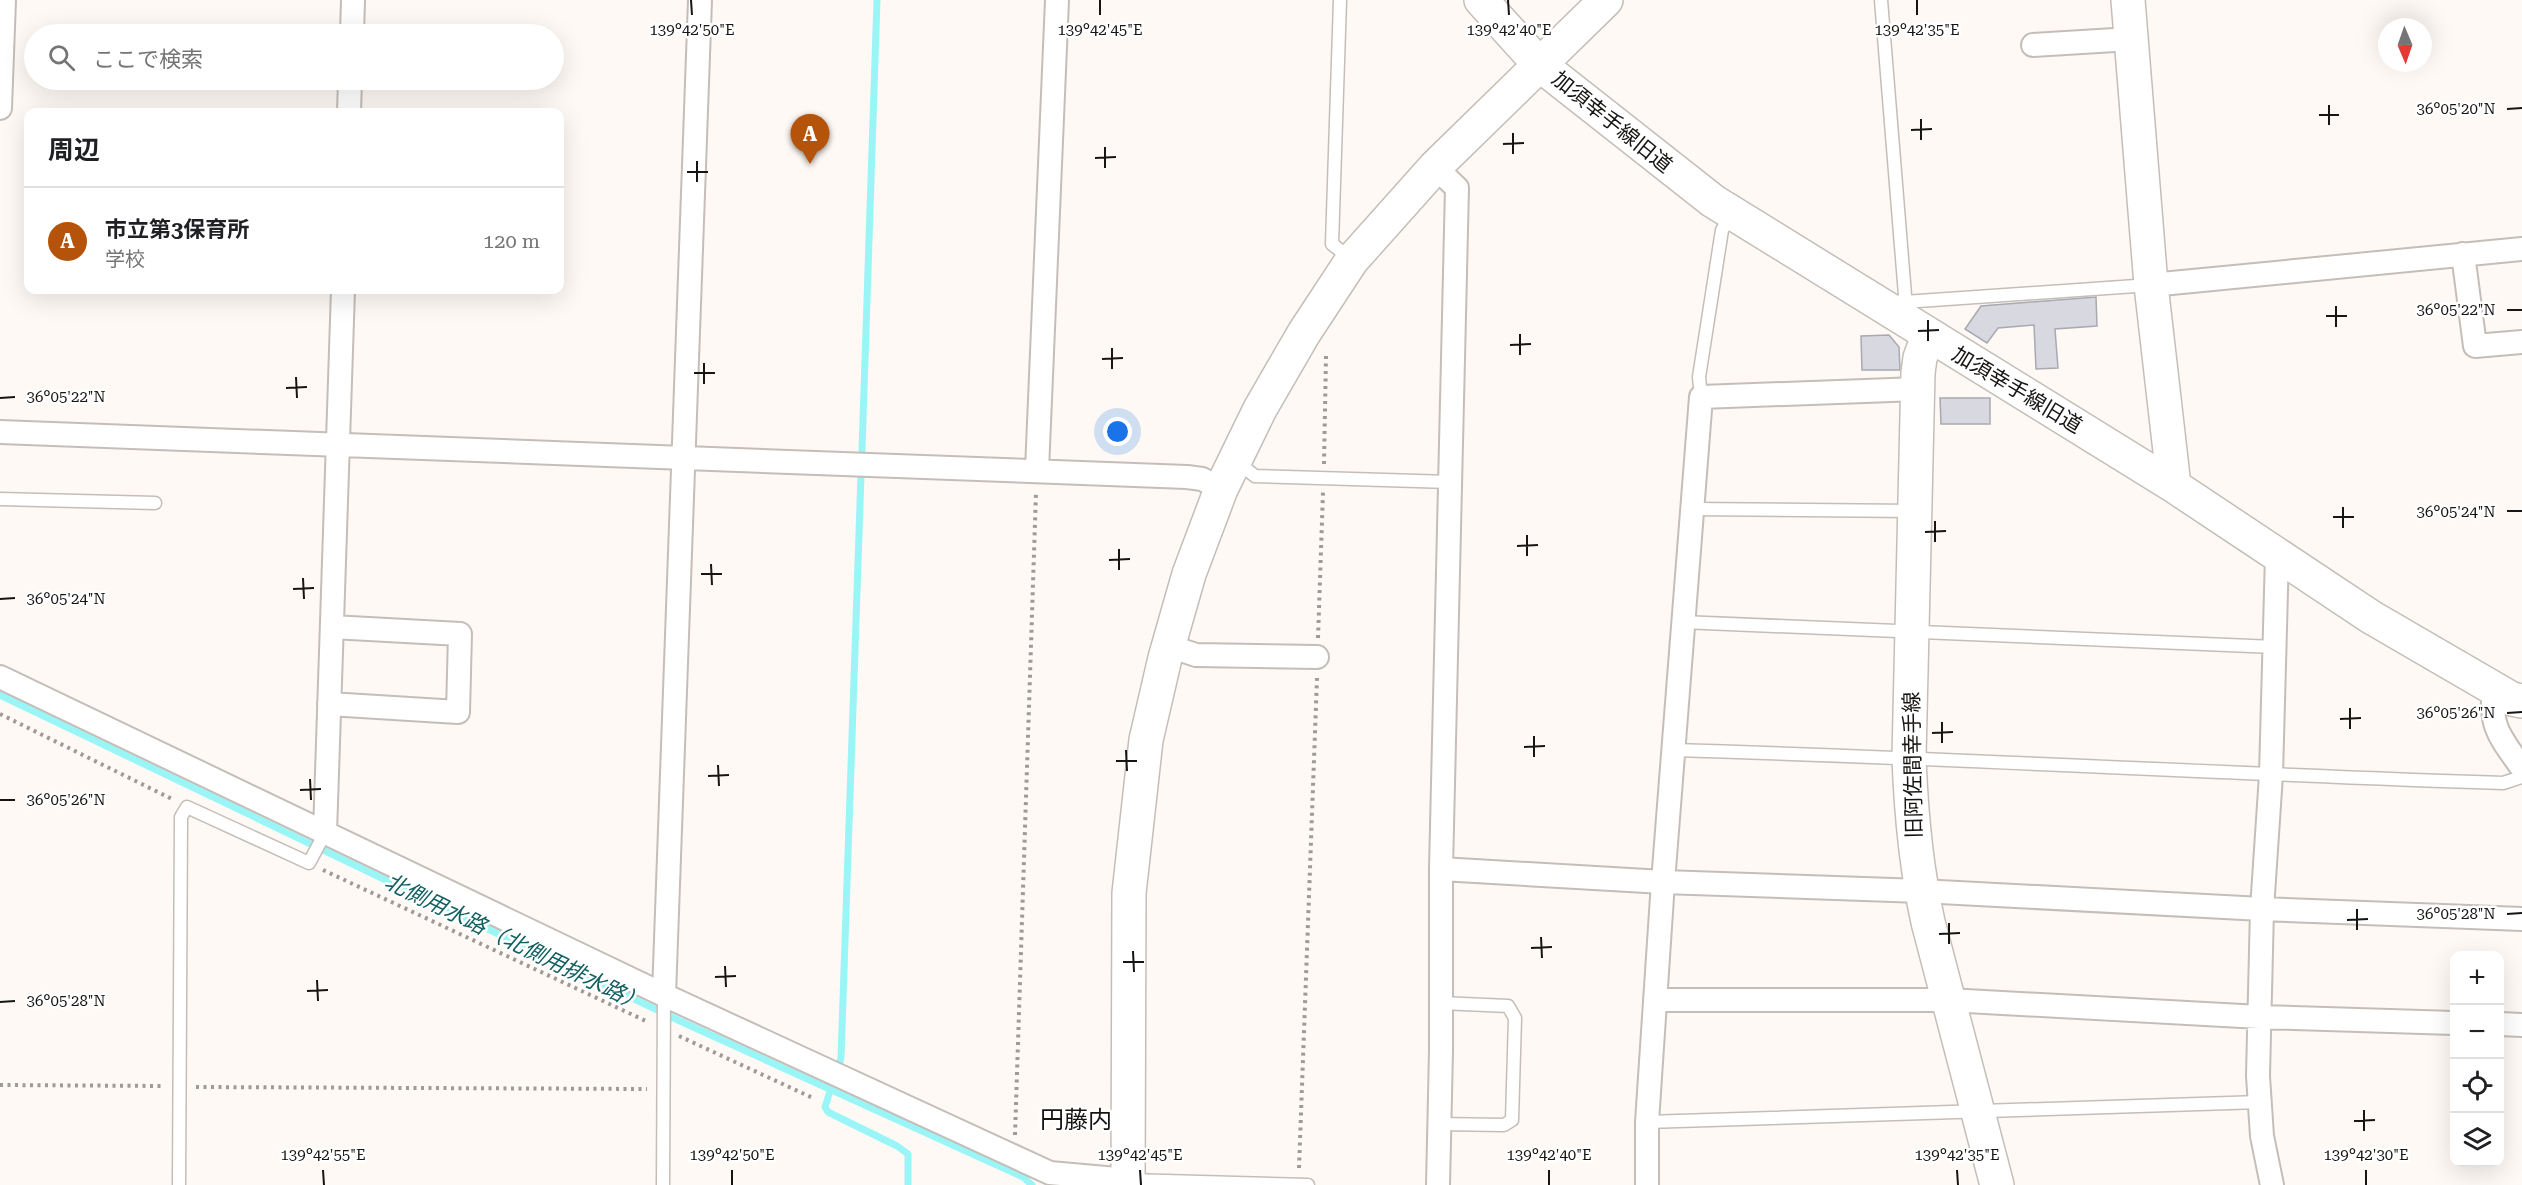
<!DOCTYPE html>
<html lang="ja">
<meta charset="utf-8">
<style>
:root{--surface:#fff;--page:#f2f2f2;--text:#202124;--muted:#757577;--line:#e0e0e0;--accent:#b45309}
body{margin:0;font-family:"Roboto Serif","Noto Sans JP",serif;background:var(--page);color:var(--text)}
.controls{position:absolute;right:18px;bottom:18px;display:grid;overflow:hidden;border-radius:12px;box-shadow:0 6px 24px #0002}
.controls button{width:54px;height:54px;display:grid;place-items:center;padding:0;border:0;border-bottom:2px solid var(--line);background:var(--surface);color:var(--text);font:30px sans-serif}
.compass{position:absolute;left:2378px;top:18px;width:54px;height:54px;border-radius:50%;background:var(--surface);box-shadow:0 6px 24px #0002;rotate:178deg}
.you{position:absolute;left:1118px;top:432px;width:21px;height:21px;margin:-15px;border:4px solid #fff;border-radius:50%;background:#1a73e8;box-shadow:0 0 0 9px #1a73e833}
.badge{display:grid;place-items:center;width:39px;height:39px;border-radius:50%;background:var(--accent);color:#fff;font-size:20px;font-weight:700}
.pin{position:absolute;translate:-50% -50px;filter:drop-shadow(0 2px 3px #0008)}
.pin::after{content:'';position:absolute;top:32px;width:21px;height:18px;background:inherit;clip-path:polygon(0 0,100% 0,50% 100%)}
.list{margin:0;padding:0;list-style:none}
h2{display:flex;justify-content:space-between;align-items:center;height:78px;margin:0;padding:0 24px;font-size:26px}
h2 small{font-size:20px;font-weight:400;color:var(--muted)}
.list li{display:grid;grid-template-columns:39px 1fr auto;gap:18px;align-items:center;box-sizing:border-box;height:108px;padding:0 24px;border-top:2px solid var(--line)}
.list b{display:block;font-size:22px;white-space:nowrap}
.list p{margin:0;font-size:20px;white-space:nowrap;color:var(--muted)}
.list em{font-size:20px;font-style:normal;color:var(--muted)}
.icon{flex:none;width:33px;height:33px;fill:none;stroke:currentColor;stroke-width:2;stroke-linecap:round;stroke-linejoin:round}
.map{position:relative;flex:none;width:2522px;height:1185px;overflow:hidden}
.search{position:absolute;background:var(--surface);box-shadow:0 6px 24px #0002;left:24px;top:24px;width:540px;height:66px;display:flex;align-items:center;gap:15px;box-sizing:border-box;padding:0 21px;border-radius:33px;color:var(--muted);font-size:22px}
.panel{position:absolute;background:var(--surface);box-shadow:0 6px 24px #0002;left:24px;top:108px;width:540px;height:186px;border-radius:12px}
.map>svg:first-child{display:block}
</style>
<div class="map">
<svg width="2522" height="1185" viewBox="0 0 2522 1185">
<rect width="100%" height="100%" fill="#fef9f4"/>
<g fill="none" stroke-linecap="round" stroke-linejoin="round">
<!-- stream -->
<path stroke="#9af5f7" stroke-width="7" d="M 862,450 L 877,0
M 0,695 L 680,1021 L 1023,1177 L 1032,1185
M 837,1072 L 841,1058 L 861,475
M 832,1085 L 825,1107 L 828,1112 L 897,1146 L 908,1154 L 908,1185"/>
</g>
<!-- building -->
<path fill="#d8d8e0" stroke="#a8a9b1" stroke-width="1.5" d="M 2096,297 L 2097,326 L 2055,329 L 2058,368 L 2036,369 L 2034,325 L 1998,328 L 1987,343 L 1965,329 L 1981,306 Z
M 1889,335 L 1899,347 L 1900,370 L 1862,370 L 1861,336 Z
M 1940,398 L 1990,398 L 1990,424 L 1941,424 Z"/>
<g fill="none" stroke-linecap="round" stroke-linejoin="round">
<defs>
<path id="lane" d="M 1340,0 L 1332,244 L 1351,259
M 1881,0 L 1905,295 L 1898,314
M 1904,302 L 2150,285
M 1701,397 L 1699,377 L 1722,230 L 1732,215
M 1237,462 L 1255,476 L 1450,482
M 0,499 L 155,503
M 1691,509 L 1914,511
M 1682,622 L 2275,647
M 1674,750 C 1951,758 2227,774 2503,783 L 2522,777
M 1647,1122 L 2260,1102
M 1439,1124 L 1504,1125 L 1512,1120 L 1515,1018 L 1508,1006 L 1441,1003
M 1130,1180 L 1308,1185
M 179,1185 L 181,817 L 187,807 L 309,863 L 325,833
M 663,1185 L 664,995"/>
<path id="street" d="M 352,34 L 353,0
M 2033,45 L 2131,39
M 0,108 L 4,0
M 349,112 L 350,80
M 1435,167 L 1457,188 L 1441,869 L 1441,1051 L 1438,1185
M 2463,254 L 2475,346 L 2522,342
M 2151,285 L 2522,249
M 0,432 L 1187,477 L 1202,479 L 1221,489
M 1037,470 L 1057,0
M 1169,646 L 1196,655 L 1317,657
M 0,677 L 664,995 L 1050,1173 L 1128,1180
M 2494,687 C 2489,727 2500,737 2522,768
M 329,704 L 458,712 L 460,634 L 332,627
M 325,833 L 343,290
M 1441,869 L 1663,882 L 1921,891 L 2262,909 L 2522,919
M 664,995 L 700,0
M 1655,1000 L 1948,1000 L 2260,1017 L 2454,1023
M 2500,1024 L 2522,1025
M 1647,1185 L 1647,1122 L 1663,882 L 1701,397 L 1918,389
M 2272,1185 L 2262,1136 L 2258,1076 L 2262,909 L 2271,775 L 2277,555"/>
<path id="secondary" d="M 1481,0 L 1539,64 L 1713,201 L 2174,486 L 2371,617 L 2512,699 L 2522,701
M 2128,0 L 2151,285 L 2174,486
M 1928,336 L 1920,358 L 1918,373 L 1909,757 C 1911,813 1916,867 1928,922 L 1997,1185
M 1128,1185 L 1129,893 L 1146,740 L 1165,658 L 1189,574 L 1221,489 L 1260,409 L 1304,333 L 1352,260 L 1435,167 L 1606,0"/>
</defs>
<!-- lane casing -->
<use href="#lane" stroke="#c5beb8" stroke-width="15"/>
<!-- street casing -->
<use href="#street" stroke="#c5beb8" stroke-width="26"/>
<!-- secondary casing -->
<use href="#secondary" stroke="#c5beb8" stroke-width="36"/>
<!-- path -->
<path stroke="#9e9a97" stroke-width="4" stroke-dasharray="3 4.5" stroke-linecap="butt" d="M 1324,464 L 1326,356 L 1324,352
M 1318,638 L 1323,492
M 0,714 L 174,800
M 323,870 L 648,1022
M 679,1036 L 815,1099
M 0,1085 L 164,1086
M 196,1087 L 647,1089
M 1015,1135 L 1036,492
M 1299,1168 L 1317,678"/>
<!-- lane -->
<use href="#lane" stroke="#fff" stroke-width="12"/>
<!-- street -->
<use href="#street" stroke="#fff" stroke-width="22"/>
<!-- secondary -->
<use href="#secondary" stroke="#fff" stroke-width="33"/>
</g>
<!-- ticks -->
<path fill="none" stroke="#171513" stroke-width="2" d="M 691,0 L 692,15M 1100,0 L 1100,15M 1508,0 L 1509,15M 1917,0 L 1917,15M 2329,105 L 2329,125M 2507,109 L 2522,108M 2319,115 L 2339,115M 1921,119 L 1921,140M 1911,130 L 1932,129M 1513,133 L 1513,154M 1503,144 L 1524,143M 1105,147 L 1105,168M 1095,158 L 1116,157M 697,161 L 697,182M 687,172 L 708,172M 2336,306 L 2336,327M 2507,310 L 2522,310M 2326,316 L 2347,316M 1928,320 L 1928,341M 1918,331 L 1939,330M 1520,334 L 1520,355M 1510,345 L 1531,344M 1112,348 L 1112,369M 1102,359 L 1123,358M 704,363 L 704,384M 694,373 L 715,373M 296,377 L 297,398M 286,388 L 307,387M 0,398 L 15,397M 2343,507 L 2343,528M 2507,511 L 2522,511M 2333,517 L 2354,517M 1935,521 L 1935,542M 1925,532 L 1946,531M 1527,535 L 1527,556M 1517,546 L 1538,545M 1119,549 L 1119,570M 1109,560 L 1130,559M 711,564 L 712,585M 701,574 L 722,574M 303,578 L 304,599M 293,589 L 314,588M 0,599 L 15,598M 2350,708 L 2350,729M 2507,713 L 2522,712M 2340,719 L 2361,718M 1942,722 L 1942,743M 1932,733 L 1953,732M 1534,736 L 1534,757M 1524,747 L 1545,746M 1126,750 L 1127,771M 1116,761 L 1137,761M 718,765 L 719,786M 708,776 L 729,775M 310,779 L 311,800M 300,790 L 321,789M 0,800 L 15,800M 2357,909 L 2357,930M 2507,914 L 2522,913M 2347,920 L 2368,919M 1949,923 L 1949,944M 1939,934 L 1960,933M 1541,937 L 1542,958M 1531,948 L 1552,947M 1133,951 L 1134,972M 1123,962 L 1144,962M 725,966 L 726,987M 715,977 L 736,976M 317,980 L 318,1001M 307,991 L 328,990M 0,1002 L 15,1001M 2364,1110 L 2364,1131M 2354,1121 L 2375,1120M 323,1170 L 324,1185M 732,1170 L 732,1185M 1140,1170 L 1141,1185M 1549,1170 L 1549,1185M 1957,1170 L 1958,1185M 2366,1170 L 2366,1185"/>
<g text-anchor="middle" stroke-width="5" stroke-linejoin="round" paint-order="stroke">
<!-- street labels -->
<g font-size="21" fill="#171513" stroke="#fff">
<text transform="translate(1612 122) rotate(39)" y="7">加須幸手線旧道</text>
<text transform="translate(2017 390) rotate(31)" y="7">加須幸手線旧道</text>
<text transform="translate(1913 765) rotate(-91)" y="7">旧阿佐間幸手線</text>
</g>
<!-- water labels -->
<g font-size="22" font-style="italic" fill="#115f61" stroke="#fff">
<text transform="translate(515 942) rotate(26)" y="8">北側用水路（北側用排水路）</text>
</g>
<!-- quarter labels -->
<g font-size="24" fill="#171513" stroke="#fff">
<text x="1076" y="1128">円藤内</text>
</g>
</g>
<g font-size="15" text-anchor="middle" fill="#171513" stroke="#fff" stroke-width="5" stroke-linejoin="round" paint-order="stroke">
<text x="692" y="35">139°42'50"E</text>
<text x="1100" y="35">139°42'45"E</text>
<text x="1509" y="35">139°42'40"E</text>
<text x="1917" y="35">139°42'35"E</text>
<text x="2456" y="114">36°05'20"N</text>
<text x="2456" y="315">36°05'22"N</text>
<text x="66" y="402">36°05'22"N</text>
<text x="2456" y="517">36°05'24"N</text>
<text x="66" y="604">36°05'24"N</text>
<text x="2456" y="718">36°05'26"N</text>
<text x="66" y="805">36°05'26"N</text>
<text x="2456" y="919">36°05'28"N</text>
<text x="66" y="1006">36°05'28"N</text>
<text x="323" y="1160">139°42'55"E</text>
<text x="732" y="1160">139°42'50"E</text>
<text x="1140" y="1160">139°42'45"E</text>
<text x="1549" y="1160">139°42'40"E</text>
<text x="1957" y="1160">139°42'35"E</text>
<text x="2366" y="1160">139°42'30"E</text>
</g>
</svg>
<div class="controls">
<button>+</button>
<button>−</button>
<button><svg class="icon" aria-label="locate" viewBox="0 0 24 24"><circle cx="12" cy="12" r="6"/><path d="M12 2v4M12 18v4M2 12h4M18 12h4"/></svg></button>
<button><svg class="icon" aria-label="layers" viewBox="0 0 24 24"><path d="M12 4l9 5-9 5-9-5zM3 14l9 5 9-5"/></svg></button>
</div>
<svg class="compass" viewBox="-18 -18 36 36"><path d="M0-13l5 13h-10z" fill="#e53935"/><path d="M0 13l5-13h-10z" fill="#757577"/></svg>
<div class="you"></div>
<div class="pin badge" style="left:810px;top:164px">A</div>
<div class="search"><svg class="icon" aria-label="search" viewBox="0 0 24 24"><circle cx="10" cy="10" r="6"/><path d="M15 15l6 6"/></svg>ここで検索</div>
<section class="panel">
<h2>周辺<small></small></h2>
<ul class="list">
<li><span class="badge">A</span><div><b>市立第3保育所</b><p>学校</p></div><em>120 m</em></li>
</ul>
</section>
</div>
